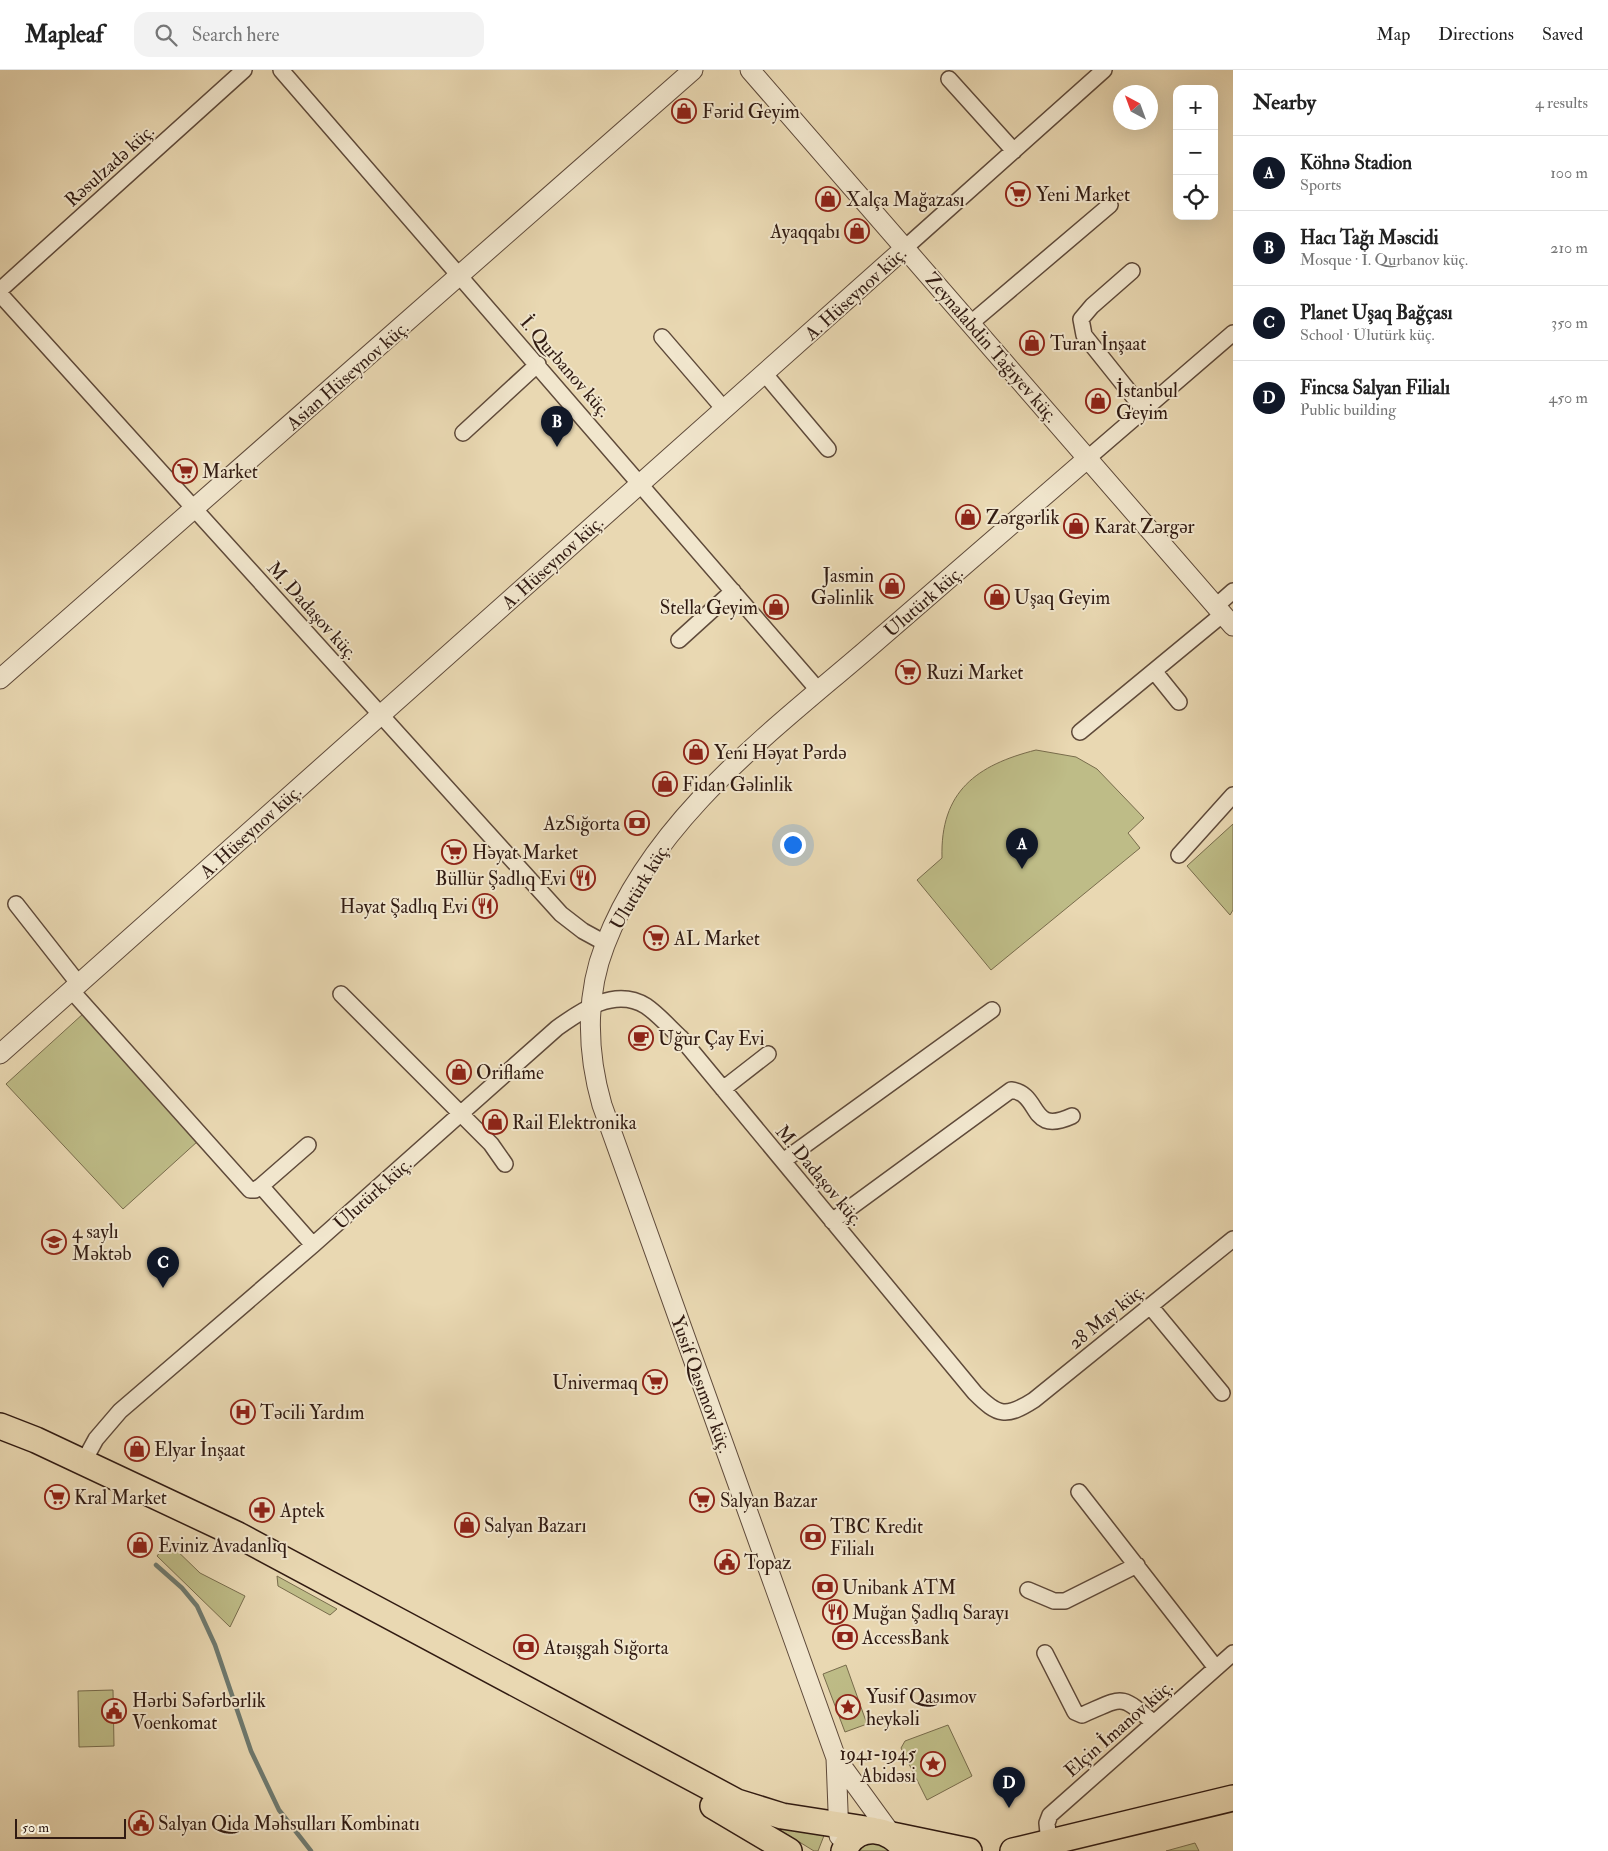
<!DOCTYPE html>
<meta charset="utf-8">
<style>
:root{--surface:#fff;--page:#f2f2f2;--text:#222;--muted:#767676;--line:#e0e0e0;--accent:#111827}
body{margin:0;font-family:"IM FELL Double Pica",serif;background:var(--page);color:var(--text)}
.controls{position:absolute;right:15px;top:15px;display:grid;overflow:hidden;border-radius:10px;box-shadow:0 5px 20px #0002}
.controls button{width:45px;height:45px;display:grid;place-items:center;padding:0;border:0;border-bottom:1px solid var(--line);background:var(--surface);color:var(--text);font:25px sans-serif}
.compass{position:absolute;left:1113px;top:15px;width:45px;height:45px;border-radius:50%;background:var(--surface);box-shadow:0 5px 20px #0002;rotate:319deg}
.scale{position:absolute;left:15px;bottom:12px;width:111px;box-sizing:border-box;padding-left:5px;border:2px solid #311b12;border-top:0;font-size:14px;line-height:18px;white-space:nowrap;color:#311b12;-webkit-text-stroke:4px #f1e6cd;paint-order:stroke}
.you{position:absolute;left:792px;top:774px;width:18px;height:18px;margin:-12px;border:4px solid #fff;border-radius:50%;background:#1a73e8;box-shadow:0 0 0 8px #1a73e833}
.badge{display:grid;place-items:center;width:32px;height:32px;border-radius:50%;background:var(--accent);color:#fff;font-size:16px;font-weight:700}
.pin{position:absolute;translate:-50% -41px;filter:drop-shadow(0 1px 2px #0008)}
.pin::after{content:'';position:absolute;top:26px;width:18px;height:15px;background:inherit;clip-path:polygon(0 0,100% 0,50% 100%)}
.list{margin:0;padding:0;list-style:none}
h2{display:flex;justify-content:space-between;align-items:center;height:65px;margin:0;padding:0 20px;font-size:21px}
h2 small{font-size:16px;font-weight:400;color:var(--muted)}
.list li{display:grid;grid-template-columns:32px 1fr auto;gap:15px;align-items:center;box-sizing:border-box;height:75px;padding:0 20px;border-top:1px solid var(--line)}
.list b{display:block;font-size:19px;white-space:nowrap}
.list p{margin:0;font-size:16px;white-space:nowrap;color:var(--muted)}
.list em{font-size:16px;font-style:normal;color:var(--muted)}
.icon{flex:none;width:28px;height:28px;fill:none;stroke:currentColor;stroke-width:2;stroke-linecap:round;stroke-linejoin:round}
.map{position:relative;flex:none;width:1233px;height:1781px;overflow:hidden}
header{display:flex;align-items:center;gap:30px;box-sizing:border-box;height:70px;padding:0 25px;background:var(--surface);border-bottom:1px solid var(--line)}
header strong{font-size:24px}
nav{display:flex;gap:28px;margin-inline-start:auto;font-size:18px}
.search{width:350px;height:45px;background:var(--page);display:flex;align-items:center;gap:12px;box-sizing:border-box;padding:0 18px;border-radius:15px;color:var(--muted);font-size:19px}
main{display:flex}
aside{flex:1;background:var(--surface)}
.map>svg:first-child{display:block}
</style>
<header>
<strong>Mapleaf</strong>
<div class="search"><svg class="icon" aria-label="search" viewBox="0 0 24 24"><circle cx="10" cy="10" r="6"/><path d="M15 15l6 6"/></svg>Search here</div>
<nav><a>Map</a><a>Directions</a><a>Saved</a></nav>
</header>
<main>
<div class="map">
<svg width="1233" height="1781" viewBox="0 0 1233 1781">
<rect width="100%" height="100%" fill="#e9d8b2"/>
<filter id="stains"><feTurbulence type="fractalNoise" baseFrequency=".004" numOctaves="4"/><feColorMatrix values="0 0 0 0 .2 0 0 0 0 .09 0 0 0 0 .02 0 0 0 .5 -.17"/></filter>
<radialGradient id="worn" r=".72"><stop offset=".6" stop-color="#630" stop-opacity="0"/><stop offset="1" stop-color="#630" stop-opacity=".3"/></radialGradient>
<!-- green -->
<path fill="#bebc87" stroke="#786c4c" d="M 1036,680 L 1076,687 L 1097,699 L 1144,748 L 1128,763 L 1140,778 L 991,900 L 917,810 L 942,788 C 940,721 977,695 1036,680 Z
M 1233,754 L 1233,840 L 1230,845 L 1187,796 Z
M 84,943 L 198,1071 L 123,1139 L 6,1014 Z
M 168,1472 L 200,1503 L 245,1526 L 230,1557 L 157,1486 Z
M 277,1506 L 337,1539 L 330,1545 L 278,1516 Z
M 846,1595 L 867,1654 L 845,1662 L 823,1604 Z
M 113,1620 L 114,1676 L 79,1677 L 78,1621 Z
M 948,1655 L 972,1706 L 927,1730 L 901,1678 L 905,1671 Z
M 770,1754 L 825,1763 L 818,1781 L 814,1781 Z
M 868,1773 L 877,1773 L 890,1781 L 858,1781 Z
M 1195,1773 L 1199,1781 L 1166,1781 Z"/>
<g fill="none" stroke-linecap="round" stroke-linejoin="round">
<!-- stream -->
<path stroke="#6e7a70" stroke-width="4.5" d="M 156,1495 L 182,1518 L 197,1536 L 215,1575 L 251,1681 L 279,1740 L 311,1781"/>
<defs>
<path id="minor" d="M 281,0 L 819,621
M 949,9 L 1014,81
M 906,177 L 1104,0
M 1132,201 L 1092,236 L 1081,249 L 1084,265 L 1144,340
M 0,220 L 244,0
M 0,224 L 561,844 L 583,861 L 605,873
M 971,253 L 1110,135
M 662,267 L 724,339
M 764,303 L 828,379
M 463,363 L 538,294
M 1088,388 L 1233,263
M 1216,536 L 1233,521
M 679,570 L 733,521
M 1154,601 L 1179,632
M 1080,662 L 1223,544
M 1179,785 L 1233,725
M 16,834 L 78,913
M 71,920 L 250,1120 L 255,1120 L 261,1116 L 308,1075
M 341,924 L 491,1074 L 505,1094
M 723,1019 L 768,984
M 783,1091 L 992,940
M 261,1116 L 313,1175
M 832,1151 L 1011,1020 C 1042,1024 1028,1066 1072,1046
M 1150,1236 L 1222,1323
M 84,1391 L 96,1369 L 120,1341 L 313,1175 L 557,958 C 582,940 615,917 646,936 C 659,945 670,958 681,968 L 975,1323 C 998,1346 1006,1348 1034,1330 L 1233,1169
M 1079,1422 L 1216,1598
M 1028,1520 L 1054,1531 L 1065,1531 L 1137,1495
M 1045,1583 L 1075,1642 L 1082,1645 C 1124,1627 1119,1623 1154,1653
M 1049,1773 L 1047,1753 L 1050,1745 L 1233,1583"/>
<path id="tertiary" d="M 750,0 L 1233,556
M 0,609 L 693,0
M 0,984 L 906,177
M 836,1688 L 602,1035 C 587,983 585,926 605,875 C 652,751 767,665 864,582 C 939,517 1013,453 1088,388
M 839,1766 L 836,1688 L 892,1765"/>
<path id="primary" d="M 0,1356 L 36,1370 L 238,1465 L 737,1732 L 782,1746 L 872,1760
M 713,1736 L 789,1781
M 892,1765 L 969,1781
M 844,1781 C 856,1752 891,1756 905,1781
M 1013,1781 L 1233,1728"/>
</defs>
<!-- minor casing -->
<use href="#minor" stroke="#5f4a3a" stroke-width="18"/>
<!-- tertiary casing -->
<use href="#tertiary" stroke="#5f4a3a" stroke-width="21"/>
<!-- primary casing -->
<use href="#primary" stroke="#311b12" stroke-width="28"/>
<!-- minor -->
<use href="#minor" stroke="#f1e6cd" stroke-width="15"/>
<!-- tertiary -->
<use href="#tertiary" stroke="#f1e6cd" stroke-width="19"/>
<!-- primary -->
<use href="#primary" stroke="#e9d8b2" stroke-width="25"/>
</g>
<!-- icons -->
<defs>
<symbol id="shop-ring" viewBox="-11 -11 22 22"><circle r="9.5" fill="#f1e6cd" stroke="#8f2418" stroke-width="1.5"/><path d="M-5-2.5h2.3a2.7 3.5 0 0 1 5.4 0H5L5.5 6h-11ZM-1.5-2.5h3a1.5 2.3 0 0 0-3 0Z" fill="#8f2418"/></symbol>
<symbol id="supermarket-ring" viewBox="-11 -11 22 22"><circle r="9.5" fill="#f1e6cd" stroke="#8f2418" stroke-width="1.5"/><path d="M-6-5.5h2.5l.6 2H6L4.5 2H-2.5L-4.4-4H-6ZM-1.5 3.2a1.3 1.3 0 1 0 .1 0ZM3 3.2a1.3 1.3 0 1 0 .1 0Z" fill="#8f2418"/></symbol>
<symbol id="bank-ring" viewBox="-11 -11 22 22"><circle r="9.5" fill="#f1e6cd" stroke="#8f2418" stroke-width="1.5"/><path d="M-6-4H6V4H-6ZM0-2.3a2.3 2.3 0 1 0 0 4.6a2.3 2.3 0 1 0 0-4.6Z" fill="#8f2418"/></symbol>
<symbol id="restaurant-ring" viewBox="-11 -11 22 22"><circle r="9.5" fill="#f1e6cd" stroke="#8f2418" stroke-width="1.5"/><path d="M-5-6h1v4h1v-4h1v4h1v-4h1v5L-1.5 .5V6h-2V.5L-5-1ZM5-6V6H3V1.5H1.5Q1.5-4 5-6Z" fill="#8f2418"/></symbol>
<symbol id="cafe-ring" viewBox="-11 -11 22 22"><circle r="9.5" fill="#f1e6cd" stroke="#8f2418" stroke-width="1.5"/><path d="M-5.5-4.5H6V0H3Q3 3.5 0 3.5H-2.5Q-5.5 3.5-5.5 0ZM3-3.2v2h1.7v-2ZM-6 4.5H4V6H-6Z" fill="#8f2418"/></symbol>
<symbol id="school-ring" viewBox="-11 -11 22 22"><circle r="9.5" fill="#f1e6cd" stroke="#8f2418" stroke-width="1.5"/><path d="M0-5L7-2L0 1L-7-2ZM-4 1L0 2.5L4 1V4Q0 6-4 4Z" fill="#8f2418"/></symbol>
<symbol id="hospital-ring" viewBox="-11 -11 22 22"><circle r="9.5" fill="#f1e6cd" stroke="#8f2418" stroke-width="1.5"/><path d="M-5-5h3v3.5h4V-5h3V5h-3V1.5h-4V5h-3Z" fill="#8f2418"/></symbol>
<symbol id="pharmacy-ring" viewBox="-11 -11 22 22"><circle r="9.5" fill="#f1e6cd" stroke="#8f2418" stroke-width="1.5"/><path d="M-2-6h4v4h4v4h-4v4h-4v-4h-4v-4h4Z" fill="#8f2418"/></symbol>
<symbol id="civic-ring" viewBox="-11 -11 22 22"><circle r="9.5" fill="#f1e6cd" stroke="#8f2418" stroke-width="1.5"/><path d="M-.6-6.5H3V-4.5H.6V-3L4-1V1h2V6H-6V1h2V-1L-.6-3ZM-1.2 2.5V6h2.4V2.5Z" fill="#8f2418"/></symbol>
<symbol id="sight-ring" viewBox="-11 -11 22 22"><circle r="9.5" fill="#f1e6cd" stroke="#8f2418" stroke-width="1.5"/><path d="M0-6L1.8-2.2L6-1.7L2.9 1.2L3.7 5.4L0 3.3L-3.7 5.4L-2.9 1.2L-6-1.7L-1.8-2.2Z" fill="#8f2418"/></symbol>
</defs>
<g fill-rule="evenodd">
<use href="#shop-ring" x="670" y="27" width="28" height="28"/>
<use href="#supermarket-ring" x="1004" y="110" width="28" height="28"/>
<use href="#shop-ring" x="814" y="115" width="28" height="28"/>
<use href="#shop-ring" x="843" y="147" width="28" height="28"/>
<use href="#shop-ring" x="1018" y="259" width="28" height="28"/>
<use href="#shop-ring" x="1084" y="317" width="28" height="28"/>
<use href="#supermarket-ring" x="171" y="387" width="28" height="28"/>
<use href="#shop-ring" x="954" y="433" width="28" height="28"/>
<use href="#shop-ring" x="1062" y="442" width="28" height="28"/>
<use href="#shop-ring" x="878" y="502" width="28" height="28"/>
<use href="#shop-ring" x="983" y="513" width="28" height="28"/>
<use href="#shop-ring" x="762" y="523" width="28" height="28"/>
<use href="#supermarket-ring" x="894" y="588" width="28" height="28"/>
<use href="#shop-ring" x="682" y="668" width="28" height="28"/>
<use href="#shop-ring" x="651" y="700" width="28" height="28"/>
<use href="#bank-ring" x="623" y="739" width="28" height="28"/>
<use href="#supermarket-ring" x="440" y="768" width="28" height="28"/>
<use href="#restaurant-ring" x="569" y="794" width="28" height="28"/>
<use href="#restaurant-ring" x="471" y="822" width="28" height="28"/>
<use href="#supermarket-ring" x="642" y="854" width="28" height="28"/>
<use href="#cafe-ring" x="627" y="954" width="28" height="28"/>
<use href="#shop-ring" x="445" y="988" width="28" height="28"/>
<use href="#shop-ring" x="481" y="1038" width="28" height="28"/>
<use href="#school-ring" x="40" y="1158" width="28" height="28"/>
<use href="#supermarket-ring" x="641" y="1298" width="28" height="28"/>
<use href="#hospital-ring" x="229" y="1328" width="28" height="28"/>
<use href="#shop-ring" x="123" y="1365" width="28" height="28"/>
<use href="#supermarket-ring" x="43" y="1413" width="28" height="28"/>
<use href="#supermarket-ring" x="688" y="1416" width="28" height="28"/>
<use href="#pharmacy-ring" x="248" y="1426" width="28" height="28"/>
<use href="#shop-ring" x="453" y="1441" width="28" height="28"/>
<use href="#bank-ring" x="799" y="1453" width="28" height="28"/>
<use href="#shop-ring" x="126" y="1461" width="28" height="28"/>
<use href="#civic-ring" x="713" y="1478" width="28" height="28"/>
<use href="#bank-ring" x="811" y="1503" width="28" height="28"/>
<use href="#restaurant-ring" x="821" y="1528" width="28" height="28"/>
<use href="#bank-ring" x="831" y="1553" width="28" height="28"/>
<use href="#bank-ring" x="512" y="1563" width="28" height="28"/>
<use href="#sight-ring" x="834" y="1623" width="28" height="28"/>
<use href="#civic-ring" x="100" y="1627" width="28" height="28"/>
<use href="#sight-ring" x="919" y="1680" width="28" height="28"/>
<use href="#civic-ring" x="127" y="1739" width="28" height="28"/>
</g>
<g text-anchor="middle" stroke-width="4" stroke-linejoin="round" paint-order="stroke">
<!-- poi labels -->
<g font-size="19" fill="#311b12" stroke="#f1e6cd" text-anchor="start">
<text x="702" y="48">Fərid Geyim</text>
<text x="1036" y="131">Yeni Market</text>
<text x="846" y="136">Xalça Mağazası</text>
<text x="840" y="168" text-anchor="end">Ayaqqabı</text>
<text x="1050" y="280">Turan İnşaat</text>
<text x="1116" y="327">İstanbul<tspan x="1116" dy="22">Geyim</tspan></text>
<text x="202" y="408">Market</text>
<text x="986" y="454">Zərgərlik</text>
<text x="1094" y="463">Karat Zərgər</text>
<text x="874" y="512" text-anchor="end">Jasmin<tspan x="874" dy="22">Gəlinlik</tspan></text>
<text x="1014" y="534">Uşaq Geyim</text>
<text x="758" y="544" text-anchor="end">Stella Geyim</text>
<text x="926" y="609">Ruzi Market</text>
<text x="714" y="689">Yeni Həyat Pərdə</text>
<text x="682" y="721">Fidan Gəlinlik</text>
<text x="620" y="760" text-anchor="end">AzSığorta</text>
<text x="472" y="789">Həyat Market</text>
<text x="566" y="815" text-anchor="end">Büllür Şadlıq Evi</text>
<text x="468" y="843" text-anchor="end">Həyat Şadlıq Evi</text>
<text x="674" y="875">AL Market</text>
<text x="658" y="975">Uğur Çay Evi</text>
<text x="476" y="1009">Oriflame</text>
<text x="512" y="1059">Rail Elektronika</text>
<text x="72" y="1168">4 saylı<tspan x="72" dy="22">Məktəb</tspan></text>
<text x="638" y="1319" text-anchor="end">Univermaq</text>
<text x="260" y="1349">Təcili Yardım</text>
<text x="154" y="1386">Elyar İnşaat</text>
<text x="74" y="1434">Kral Market</text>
<text x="720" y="1437">Salyan Bazar</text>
<text x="280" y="1447">Aptek</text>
<text x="484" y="1462">Salyan Bazarı</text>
<text x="830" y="1463">TBC Kredit<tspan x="830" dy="22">Filialı</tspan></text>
<text x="158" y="1482">Eviniz Avadanlıq</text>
<text x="744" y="1499">Topaz</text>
<text x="842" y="1524">Unibank ATM</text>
<text x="852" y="1549">Muğan Şadlıq Sarayı</text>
<text x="862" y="1574">AccessBank</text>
<text x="544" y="1584">Atəışgah Sığorta</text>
<text x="866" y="1633">Yusif Qasımov<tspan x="866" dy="22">heykəli</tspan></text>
<text x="132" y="1637">Hərbi Səfərbərlik<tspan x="132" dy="22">Voenkomat</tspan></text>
<text x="916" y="1690" text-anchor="end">1941-1945<tspan x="916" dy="22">Abidəsi</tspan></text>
<text x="158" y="1760">Salyan Qida Məhsulları Kombinatı</text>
</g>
<!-- street labels -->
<g font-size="19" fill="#311b12" stroke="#f1e6cd">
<text transform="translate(109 95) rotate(-42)" y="7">Rəsulzadə küç.</text>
<text transform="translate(855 223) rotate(-42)" y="7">A. Hüseynov küç.</text>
<text transform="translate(992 277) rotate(49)" y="7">Zeynalabdin Tağıyev küç.</text>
<text transform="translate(566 296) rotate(49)" y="7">İ. Qurbanov küç.</text>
<text transform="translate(347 305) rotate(-41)" y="7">Asian Hüseynov küç.</text>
<text transform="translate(552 492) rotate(-42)" y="7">A. Hüseynov küç.</text>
<text transform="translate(923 531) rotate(-41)" y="7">Ulutürk küç.</text>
<text transform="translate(313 540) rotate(48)" y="7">M. Dadaşov küç.</text>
<text transform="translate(250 761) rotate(-42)" y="7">A. Hüseynov küç.</text>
<text transform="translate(639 816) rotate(-59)" y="7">Ulutürk küç.</text>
<text transform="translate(820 1105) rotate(50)" y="7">M. Dadaşov küç.</text>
<text transform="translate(372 1123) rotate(-42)" y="7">Ulutürk küç.</text>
<text transform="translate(1106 1246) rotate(-39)" y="7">28 May küç.</text>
<text transform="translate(702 1314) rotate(70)" y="7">Yusif Qasımov küç.</text>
<text transform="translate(1118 1658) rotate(-41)" y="7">Elçin İmanov küç.</text>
</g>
</g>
<rect width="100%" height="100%" filter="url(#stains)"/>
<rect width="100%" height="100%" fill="url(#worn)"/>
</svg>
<div class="controls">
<button>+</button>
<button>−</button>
<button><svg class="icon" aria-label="locate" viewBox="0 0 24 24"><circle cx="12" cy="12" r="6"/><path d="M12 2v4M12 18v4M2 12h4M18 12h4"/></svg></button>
</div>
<svg class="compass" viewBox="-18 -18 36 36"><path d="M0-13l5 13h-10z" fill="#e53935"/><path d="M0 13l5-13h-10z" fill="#767676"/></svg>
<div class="scale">50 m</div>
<div class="you"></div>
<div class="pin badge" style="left:1022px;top:799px">A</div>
<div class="pin badge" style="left:557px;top:377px">B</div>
<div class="pin badge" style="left:163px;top:1218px">C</div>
<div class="pin badge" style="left:1009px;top:1738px">D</div>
</div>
<aside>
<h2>Nearby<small>4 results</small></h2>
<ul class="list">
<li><span class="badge">A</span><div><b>Köhnə Stadion</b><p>Sports</p></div><em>100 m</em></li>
<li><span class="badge">B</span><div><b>Hacı Tağı Məscidi</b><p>Mosque · İ. Qurbanov küç.</p></div><em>210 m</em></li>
<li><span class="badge">C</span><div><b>Planet Uşaq Bağçası</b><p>School · Ulutürk küç.</p></div><em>350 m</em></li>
<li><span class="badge">D</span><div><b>Fincsa Salyan Filialı</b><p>Public building</p></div><em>450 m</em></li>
</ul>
</aside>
</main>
